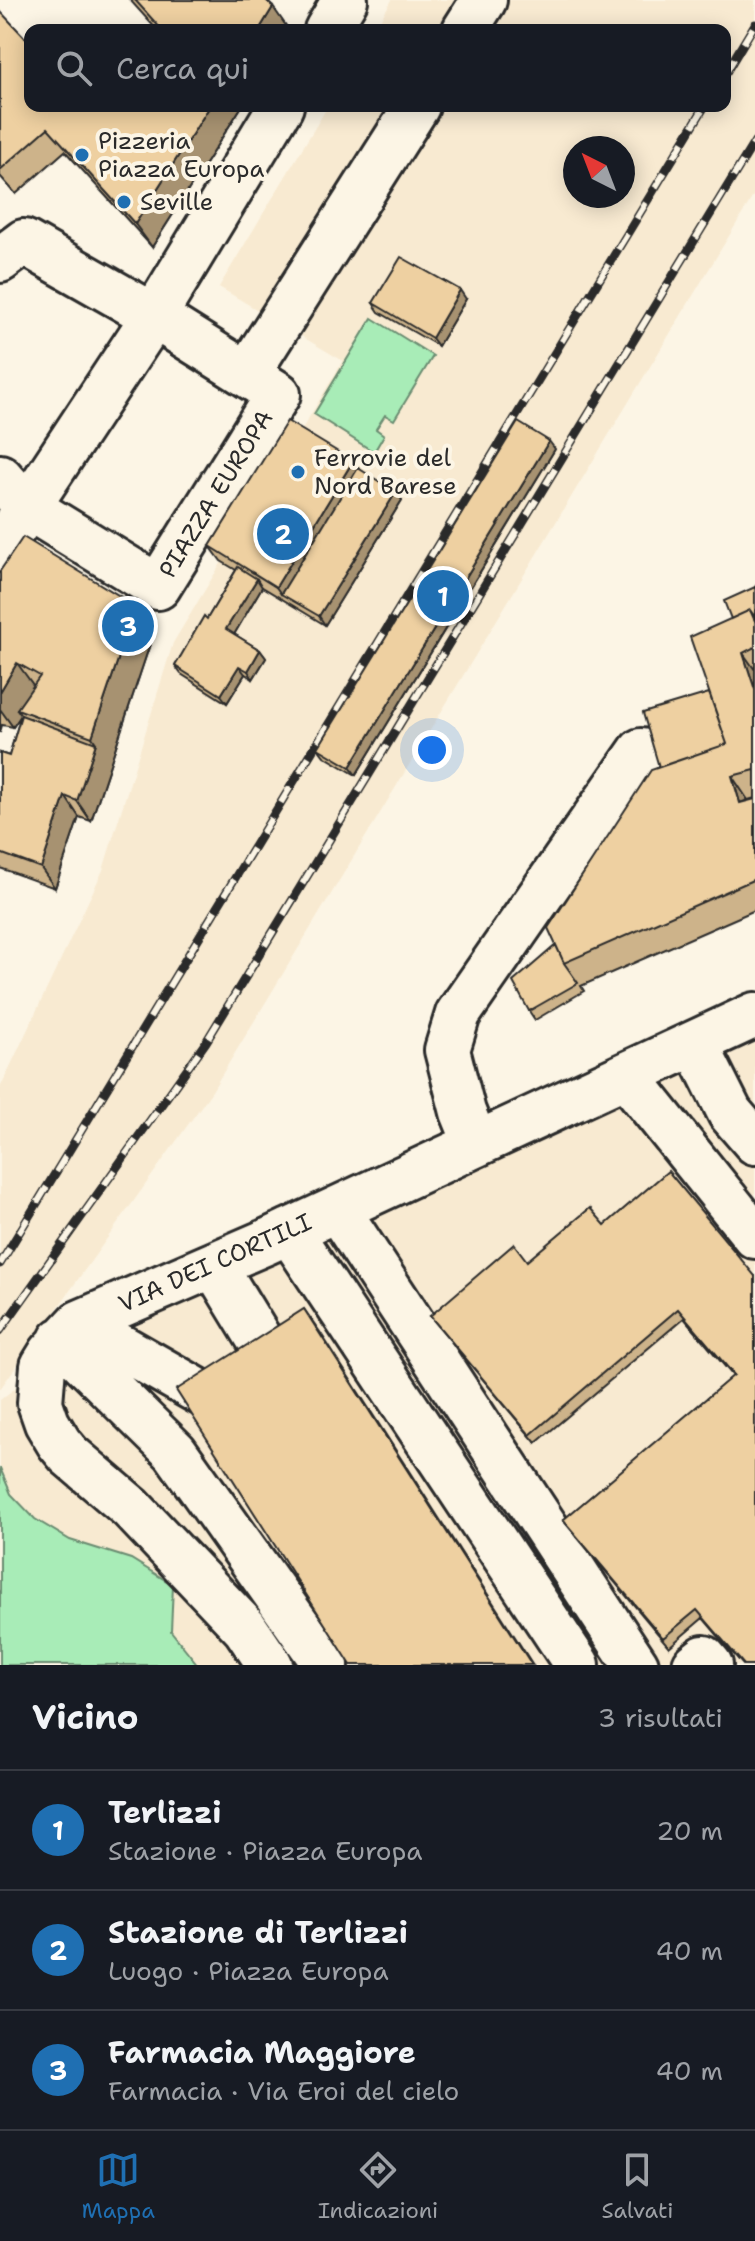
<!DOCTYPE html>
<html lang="it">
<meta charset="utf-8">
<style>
:root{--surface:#171b24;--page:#242831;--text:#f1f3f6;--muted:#9ea1a6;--line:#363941;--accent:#1f6fb2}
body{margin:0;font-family:"Shantell Sans",sans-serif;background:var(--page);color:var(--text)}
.compass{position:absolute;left:563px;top:136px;width:72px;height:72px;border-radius:50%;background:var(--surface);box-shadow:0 4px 20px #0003;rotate:318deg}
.you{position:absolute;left:432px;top:750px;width:28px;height:28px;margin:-20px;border:6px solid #fff;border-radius:50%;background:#1a73e8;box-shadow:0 0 0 12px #1a73e833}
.badge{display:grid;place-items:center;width:52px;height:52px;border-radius:50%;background:var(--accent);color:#fff;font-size:26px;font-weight:700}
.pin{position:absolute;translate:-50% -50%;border:4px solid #fff;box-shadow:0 2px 8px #0006}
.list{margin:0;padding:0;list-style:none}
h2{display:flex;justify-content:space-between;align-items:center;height:104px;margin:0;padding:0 32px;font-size:34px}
h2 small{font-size:26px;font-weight:400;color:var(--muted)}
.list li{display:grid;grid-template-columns:52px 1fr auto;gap:24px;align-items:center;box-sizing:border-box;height:120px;padding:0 32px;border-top:2px solid var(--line)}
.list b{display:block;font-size:30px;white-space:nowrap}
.list p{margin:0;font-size:26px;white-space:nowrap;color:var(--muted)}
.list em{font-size:26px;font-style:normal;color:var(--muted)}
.icon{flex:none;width:44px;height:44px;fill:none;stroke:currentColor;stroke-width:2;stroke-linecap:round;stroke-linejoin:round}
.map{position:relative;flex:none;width:755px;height:1665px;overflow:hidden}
.search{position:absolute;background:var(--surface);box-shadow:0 4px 20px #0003;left:24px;right:24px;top:24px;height:88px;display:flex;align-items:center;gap:20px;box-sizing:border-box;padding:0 28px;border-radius:16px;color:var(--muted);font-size:30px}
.sheet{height:464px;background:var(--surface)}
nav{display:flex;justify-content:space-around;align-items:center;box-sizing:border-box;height:112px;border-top:2px solid var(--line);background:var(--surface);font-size:22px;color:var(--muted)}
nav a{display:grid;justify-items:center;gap:4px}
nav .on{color:var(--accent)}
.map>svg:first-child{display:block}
</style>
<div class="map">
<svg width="755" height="1665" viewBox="0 0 755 1665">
<rect width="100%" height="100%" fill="#fcf5e5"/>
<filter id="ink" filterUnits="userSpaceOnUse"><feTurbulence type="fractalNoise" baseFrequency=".0125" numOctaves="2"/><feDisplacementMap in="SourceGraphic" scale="16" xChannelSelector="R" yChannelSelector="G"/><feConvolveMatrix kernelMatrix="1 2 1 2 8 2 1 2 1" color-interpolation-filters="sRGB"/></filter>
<g filter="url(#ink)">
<!-- built -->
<path fill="#f8ead1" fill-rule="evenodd" d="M 392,0 L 755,0 L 755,193 L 212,1091 L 0,1389 L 0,1088 L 103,870 L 173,643 L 343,361 L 219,287 L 328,106 L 725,106 L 725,30 L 374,30 ZM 575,148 L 623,148 L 623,196 L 575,196 Z
M 755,1015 L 755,1665 L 198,1665 L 102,1549 L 70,1540 L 34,1519 L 11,1494 L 0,1468 L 0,1400 L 43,1366 Z"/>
<!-- green -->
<path fill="#a8ecb7" stroke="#6a8c71" stroke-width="2" d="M 372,318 L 433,356 L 394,420 L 385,415 L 376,429 L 384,435 L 374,452 L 314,414 Z
M 0,1468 L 11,1494 L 35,1519 L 70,1540 L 131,1559 L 173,1585 L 171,1631 L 198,1665 L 0,1665 Z"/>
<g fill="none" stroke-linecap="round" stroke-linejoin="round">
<defs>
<path id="minor" d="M 327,30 L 345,0
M 465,30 L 484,0
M 0,260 L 24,242 L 154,316 L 278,394 L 158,587 L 26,506 L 0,477
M 247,374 L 417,106
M 0,549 L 154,316 L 281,106
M 695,1043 L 730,1113 L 755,1142
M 626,1075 L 755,1236
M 476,1144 L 463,1112 L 447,1050 L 458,1014 L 641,751
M 337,1209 L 636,1665
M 289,1231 L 577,1665
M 214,1265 L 273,1362
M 79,1323 L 214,1400
M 61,1340 L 175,1452 L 326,1665
M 270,1665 L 245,1628 L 131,1508 L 69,1455 L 59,1443 L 47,1423 L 40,1403 L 43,1366 L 51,1353 L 79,1323 L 266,1242 L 755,1015
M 695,1665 L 704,1658 L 710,1665"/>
</defs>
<!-- minor casing -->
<use href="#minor" stroke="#2b2b2b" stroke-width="50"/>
<!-- minor -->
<use href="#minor" stroke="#fcf5e5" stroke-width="44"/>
<defs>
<path id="rail" d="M 725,74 L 755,24
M 0,1264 L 705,106
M 0,1331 L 206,1042 L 755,141"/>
</defs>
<!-- rail casing -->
<use href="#rail" stroke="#2b2b2b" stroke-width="9"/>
<!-- rail -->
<use href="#rail" stroke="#fcf5e5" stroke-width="6" stroke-dasharray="18" stroke-linecap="butt"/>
</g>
<!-- wall -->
<path fill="#cdb38a" stroke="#2b2b2b" stroke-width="2" d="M 130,0 L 266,0 L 289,30 L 157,30 Z
M 0,11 L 30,106 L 242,106 L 152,247 L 65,151 L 16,194 L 0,176 Z
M 466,299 L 438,346 L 379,312 L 373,303 Z
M 555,449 L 356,775 L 324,756 L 318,748 Z
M 358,468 L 402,500 L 325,625 L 262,587 L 234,634 L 260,650 L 266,658 L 253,679 L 245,674 L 227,703 L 181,674 L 175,666 L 207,619 L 236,570 L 221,561 L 210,546 Z
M 0,571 L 136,606 L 154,632 L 91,821 L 79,817 L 55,888 L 0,868 L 0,753 L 9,756 L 21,715 L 13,727 L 2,725 L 0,733 Z
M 755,587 L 755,798 L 748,800 L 755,799 L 755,910 L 581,986 L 584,991 L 535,1020 L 529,1011 L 556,945 L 659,767 L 709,693 L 731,619 Z
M 605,1225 L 755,1276 L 755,1665 L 743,1665 L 703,1618 L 669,1647 L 563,1520 L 733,1376 L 684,1318 L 536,1443 L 430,1316 L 527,1261 Z"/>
<!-- shaded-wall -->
<path fill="#a79271" stroke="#2b2b2b" stroke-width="2" d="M 273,7 L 289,30 L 259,30 Z
M 210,106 L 242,106 L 152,247 L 135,224 Z
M 460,290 L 466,299 L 438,346 L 432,338 Z
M 549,441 L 555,449 L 356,775 L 350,767 Z
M 353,461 L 364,477 L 281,594 L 276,587 Z
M 396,492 L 402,500 L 325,625 L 319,616 Z
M 257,579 L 262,587 L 232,638 L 226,629 Z
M 136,606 L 154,632 L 91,821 L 77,801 L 96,743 L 92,737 Z
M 260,650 L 266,658 L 253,679 L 248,671 Z
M 743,653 L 755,670 L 755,690 Z
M 17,663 L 36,689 L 17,709 L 21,715 L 13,727 L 0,709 L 0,692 Z
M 239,666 L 245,674 L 227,703 L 221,695 Z
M 732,776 L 748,800 L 740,803 Z
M 65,796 L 79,817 L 55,888 L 41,868 Z
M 304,1309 L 320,1332 L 533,1665 L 532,1665 Z"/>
<!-- building -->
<path fill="#eed0a1" stroke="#2b2b2b" stroke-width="2" d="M 135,0 L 266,0 L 273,7 L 259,30 L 162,30 Z
M 0,11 L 30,43 L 30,106 L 210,106 L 135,224 L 48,128 L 0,170 Z
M 401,257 L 460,290 L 432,338 L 373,303 Z
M 287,421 L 353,461 L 276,587 L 210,546 Z
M 518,422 L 549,441 L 350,767 L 318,748 Z
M 358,468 L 396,492 L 319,616 L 281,594 Z
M 23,537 L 136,606 L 92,737 L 17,709 L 40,676 L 17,663 L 0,692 L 0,571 Z
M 238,567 L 257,579 L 226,629 L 260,650 L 248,671 L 239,666 L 221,695 L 175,666 L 204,616 L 207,619 Z
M 755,587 L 755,617 L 750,610 L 731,619 L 724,601 Z
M 750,610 L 755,621 L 755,647 L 743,653 L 755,690 L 755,770 L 732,776 L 740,803 L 755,799 L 755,879 L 564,963 L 548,928 L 651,770 L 727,744 L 690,637 Z
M 709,693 L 727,744 L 659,767 L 643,713 Z
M 21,715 L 96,743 L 77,801 L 65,796 L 41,868 L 0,853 L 0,753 L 9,756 Z
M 556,945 L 564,963 L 578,983 L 529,1011 L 513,982 Z
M 668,1171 L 755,1276 L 755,1665 L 744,1665 L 697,1610 L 663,1638 L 563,1520 L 734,1375 L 678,1309 L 530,1435 L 430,1316 L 514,1244 L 527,1261 L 590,1208 L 605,1225 Z
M 304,1309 L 532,1665 L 351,1665 L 176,1390 Z"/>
</g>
<!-- markers -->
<g fill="#1f6fb2" stroke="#fcf5e5" stroke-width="3">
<circle cx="82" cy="155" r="8"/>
<circle cx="124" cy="202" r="8"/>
<circle cx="298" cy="472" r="8"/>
</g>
<g text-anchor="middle" stroke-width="8" stroke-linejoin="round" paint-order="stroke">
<!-- poi labels -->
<g font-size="24" fill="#2b2b2b" stroke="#fcf5e5" text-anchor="start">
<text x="98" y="149">Pizzeria<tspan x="98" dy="28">Piazza Europa</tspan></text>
<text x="140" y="210">Seville</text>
<text x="314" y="466">Ferrovie del<tspan x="314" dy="28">Nord Barese</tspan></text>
</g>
<!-- street labels -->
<g font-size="24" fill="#2b2b2b" stroke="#fcf5e5">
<text transform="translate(216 494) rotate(-58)" y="8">PIAZZA EUROPA</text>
<text transform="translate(215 1263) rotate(-24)" y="8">VIA DEI CORTILI</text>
</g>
</g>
</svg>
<svg class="compass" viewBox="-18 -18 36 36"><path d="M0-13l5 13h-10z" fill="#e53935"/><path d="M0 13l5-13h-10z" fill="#9ea1a6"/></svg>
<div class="you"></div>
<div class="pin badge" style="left:443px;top:596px">1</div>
<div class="pin badge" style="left:283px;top:534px">2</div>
<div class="pin badge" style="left:128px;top:626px">3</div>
<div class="search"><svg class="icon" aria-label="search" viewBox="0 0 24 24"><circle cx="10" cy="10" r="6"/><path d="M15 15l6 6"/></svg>Cerca qui</div>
</div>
<section class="sheet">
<h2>Vicino<small>3 risultati</small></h2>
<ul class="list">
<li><span class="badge">1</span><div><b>Terlizzi</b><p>Stazione · Piazza Europa</p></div><em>20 m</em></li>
<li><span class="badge">2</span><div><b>Stazione di Terlizzi</b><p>Luogo · Piazza Europa</p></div><em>40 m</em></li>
<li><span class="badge">3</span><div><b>Farmacia Maggiore</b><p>Farmacia · Via Eroi del cielo</p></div><em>40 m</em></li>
</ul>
</section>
<nav>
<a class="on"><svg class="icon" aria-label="map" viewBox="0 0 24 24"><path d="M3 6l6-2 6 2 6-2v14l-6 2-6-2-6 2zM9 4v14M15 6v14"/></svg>Mappa</a>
<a><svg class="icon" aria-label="directions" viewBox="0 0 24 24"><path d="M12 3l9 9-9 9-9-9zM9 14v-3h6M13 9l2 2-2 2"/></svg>Indicazioni</a>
<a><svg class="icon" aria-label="saved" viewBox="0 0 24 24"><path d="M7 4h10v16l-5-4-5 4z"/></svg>Salvati</a>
</nav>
